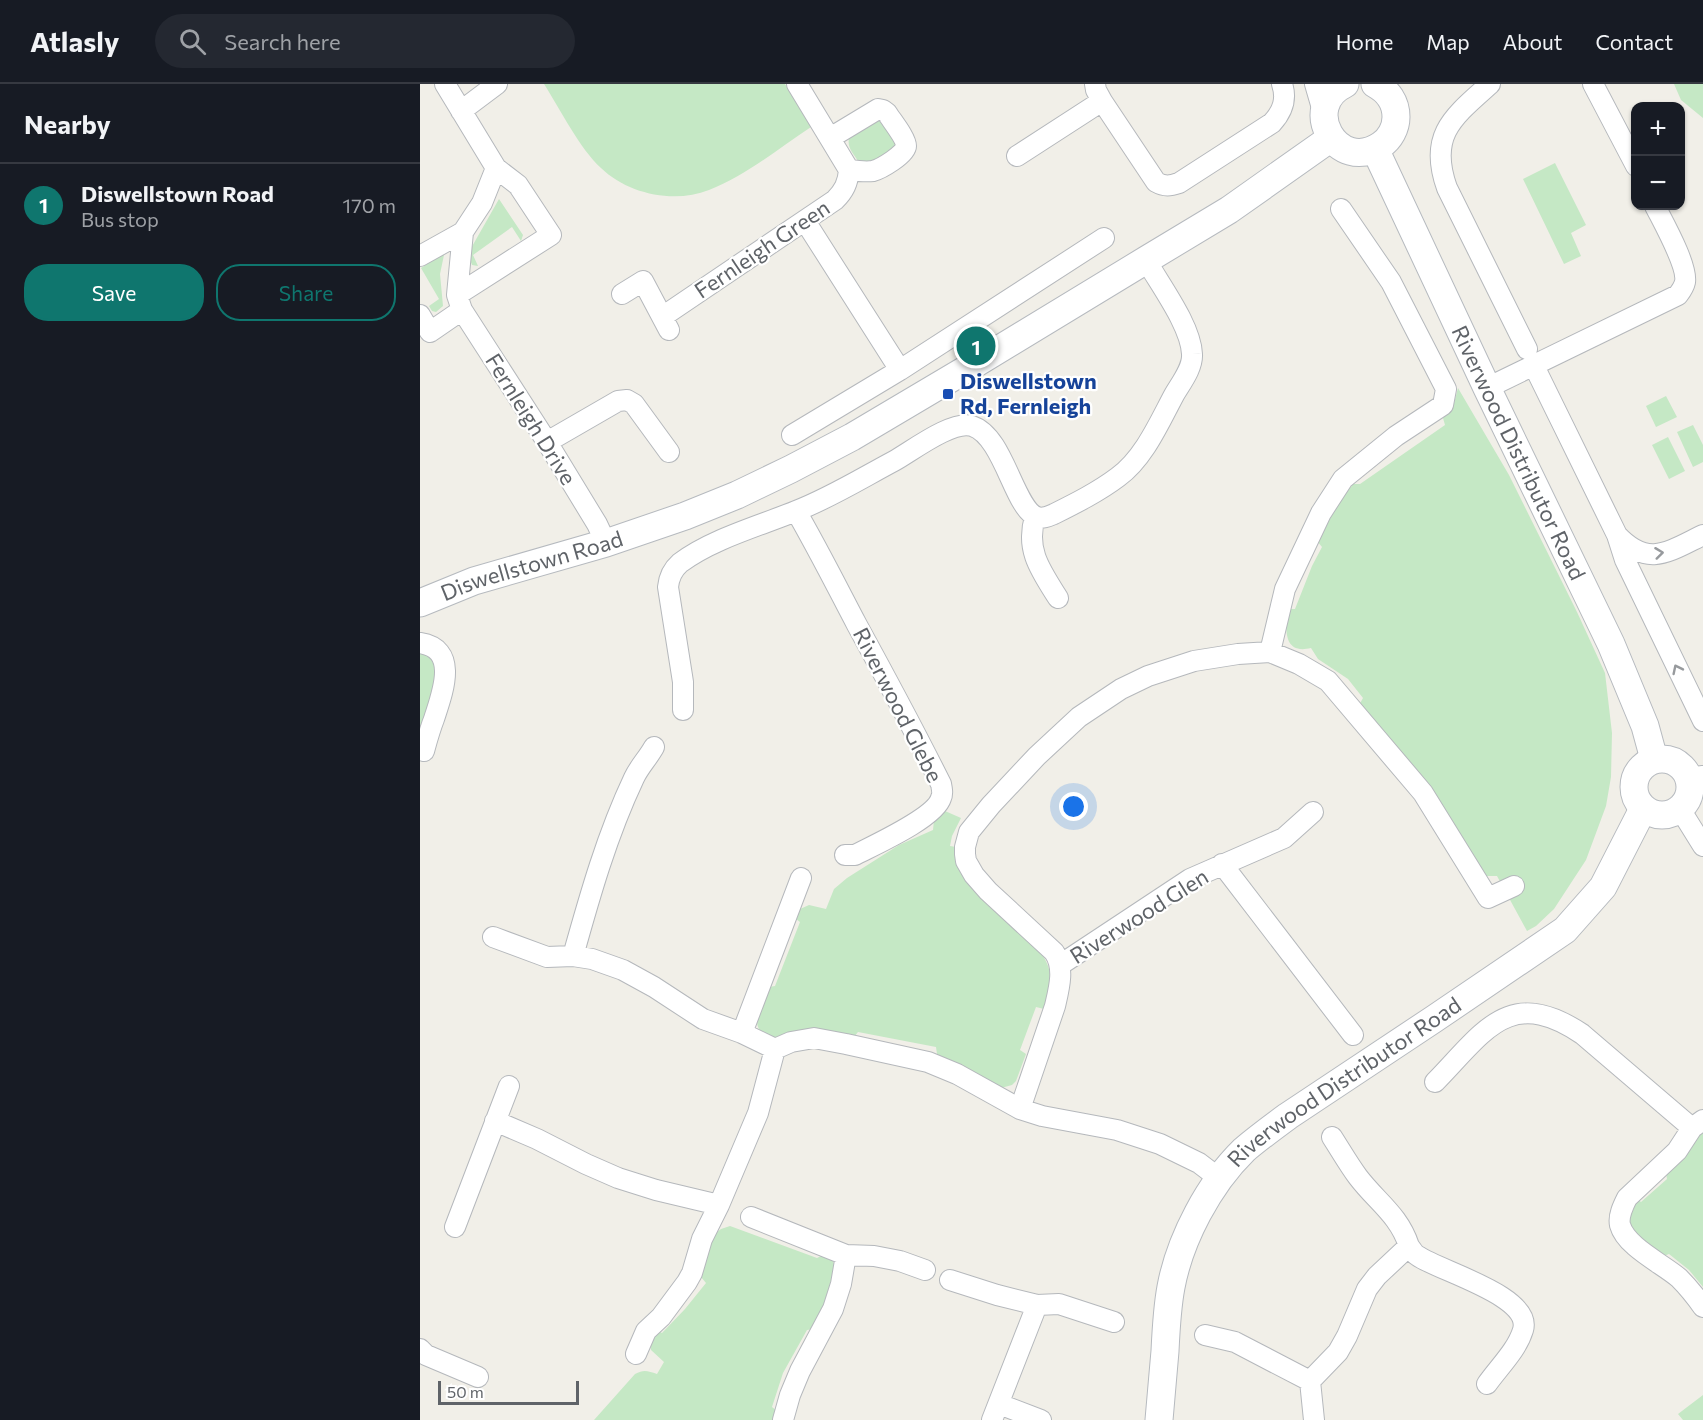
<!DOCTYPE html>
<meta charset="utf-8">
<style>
:root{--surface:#171b24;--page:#242831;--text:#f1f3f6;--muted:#9ea1a6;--line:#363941;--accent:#0f766e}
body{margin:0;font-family:Commissioner,sans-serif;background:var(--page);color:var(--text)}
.controls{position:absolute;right:18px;top:18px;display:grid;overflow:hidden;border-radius:12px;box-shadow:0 2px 4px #0004}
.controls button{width:54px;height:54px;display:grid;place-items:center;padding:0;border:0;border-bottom:2px solid var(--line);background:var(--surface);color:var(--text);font:30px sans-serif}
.scale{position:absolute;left:18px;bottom:15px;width:141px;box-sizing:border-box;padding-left:6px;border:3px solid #5f6368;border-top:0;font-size:16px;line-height:21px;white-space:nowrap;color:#5f6368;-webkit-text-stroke:4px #fff;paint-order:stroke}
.you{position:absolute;left:654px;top:723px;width:21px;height:21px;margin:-15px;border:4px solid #fff;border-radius:50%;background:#1a73e8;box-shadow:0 0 0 9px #1a73e833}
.badge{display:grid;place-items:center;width:39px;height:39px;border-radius:50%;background:var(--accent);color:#fff;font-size:20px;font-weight:700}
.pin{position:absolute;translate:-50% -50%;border:3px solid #fff;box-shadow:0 2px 6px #0006}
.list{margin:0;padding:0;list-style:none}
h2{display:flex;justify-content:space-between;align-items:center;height:78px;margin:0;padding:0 24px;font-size:26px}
h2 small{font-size:20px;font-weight:400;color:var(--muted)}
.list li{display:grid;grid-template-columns:39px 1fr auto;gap:18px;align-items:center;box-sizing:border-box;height:84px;padding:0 24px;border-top:2px solid var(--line)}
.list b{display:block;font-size:22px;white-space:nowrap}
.list p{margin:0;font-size:20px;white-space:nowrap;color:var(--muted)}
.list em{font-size:20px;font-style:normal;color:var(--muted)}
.actions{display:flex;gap:12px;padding:18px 24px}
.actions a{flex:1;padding:14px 0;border:2px solid var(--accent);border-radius:24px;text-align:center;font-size:21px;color:var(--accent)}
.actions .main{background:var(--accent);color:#fff}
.icon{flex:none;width:33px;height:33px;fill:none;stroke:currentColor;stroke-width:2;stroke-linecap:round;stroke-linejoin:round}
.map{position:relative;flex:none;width:1283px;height:1336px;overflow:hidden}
header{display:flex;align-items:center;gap:36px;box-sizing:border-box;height:84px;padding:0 30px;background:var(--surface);border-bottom:2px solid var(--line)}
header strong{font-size:28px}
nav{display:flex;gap:33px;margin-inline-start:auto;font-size:21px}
.search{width:420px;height:54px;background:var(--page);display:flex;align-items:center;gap:15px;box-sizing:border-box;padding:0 21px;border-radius:33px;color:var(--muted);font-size:22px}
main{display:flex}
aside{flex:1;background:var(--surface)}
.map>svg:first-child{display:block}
</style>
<header>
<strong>Atlasly</strong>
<div class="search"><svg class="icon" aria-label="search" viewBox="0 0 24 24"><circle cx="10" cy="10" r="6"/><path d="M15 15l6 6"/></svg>Search here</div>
<nav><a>Home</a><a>Map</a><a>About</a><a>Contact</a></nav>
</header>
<main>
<aside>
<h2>Nearby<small></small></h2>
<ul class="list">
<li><span class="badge">1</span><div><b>Diswellstown Road</b><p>Bus stop</p></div><em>170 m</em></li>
</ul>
<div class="actions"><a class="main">Save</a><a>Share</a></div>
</aside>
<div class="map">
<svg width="1283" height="1336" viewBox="0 0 1283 1336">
<rect width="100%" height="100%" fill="#f1efe8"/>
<!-- green -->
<path fill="#c5e8c5" d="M 124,0 L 365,0 L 391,43 C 358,65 325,92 289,106 C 254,120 208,110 181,84 C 160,65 140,25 124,0 Z
M 1254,0 L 1283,0 L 1283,34 L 1261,16 Z
M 462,33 L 479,59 L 477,64 L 455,78 L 438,77 C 433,69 427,64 429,54 Z
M 1135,79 L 1166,141 L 1151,149 L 1161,172 L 1144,180 L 1103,95 Z
M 79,115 L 103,151 L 101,157 L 92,143 L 53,171 L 58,182 L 52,181 L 49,173 L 50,166 Z
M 21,171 L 24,171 L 20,190 L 23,222 L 16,228 L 12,227 L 9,222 L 19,215 L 1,184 Z
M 1038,304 L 1089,391 L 1157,528 L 1185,589 L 1192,649 L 1191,693 L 1186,722 L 1166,776 L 1134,825 L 1116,842 L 1107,847 L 1077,792 L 1061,792 L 938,623 L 943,614 L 928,595 L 898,575 L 891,564 C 862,571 866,544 867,525 L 875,525 L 892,482 L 902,463 L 897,457 L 917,421 L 933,400 L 940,400 L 1025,341 L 1023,334 L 1033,323 Z
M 1246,312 L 1257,333 L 1236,343 L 1226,322 Z
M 1273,341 L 1283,361 L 1283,378 L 1273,383 L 1257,348 Z
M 1248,353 L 1265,387 L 1249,395 L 1232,361 Z
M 0,568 L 3,568 L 19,581 L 13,612 L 3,642 L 0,645 Z
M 525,727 L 541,734 L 532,752 L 530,762 L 536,763 C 543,780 547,799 560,812 C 583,838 632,860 631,899 C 631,908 627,917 624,925 L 616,923 L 600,966 L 606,970 L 596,997 L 592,1001 L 581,1004 L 543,982 L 519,972 L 517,970 L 516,963 L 438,948 L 434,953 C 419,949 404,944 388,945 C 378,946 371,951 361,953 C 355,955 349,953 344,950 C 328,940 344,916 349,903 L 355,902 L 380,838 L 376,835 L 378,826 L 389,821 L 406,825 L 414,805 L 427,794 L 479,761 L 513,746 L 514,736 Z
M 1283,1046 L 1283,1203 L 1269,1186 L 1249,1170 L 1244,1172 C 1225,1157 1194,1141 1217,1115 L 1221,1118 L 1247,1095 L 1246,1089 L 1273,1056 Z
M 310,1142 L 397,1174 L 403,1171 L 413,1177 L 417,1189 L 403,1229 L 393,1245 L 387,1246 L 363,1289 L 352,1323 L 357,1327 L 356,1336 L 174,1336 L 215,1290 C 224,1285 228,1287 237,1290 L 244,1278 L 231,1266 L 230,1257 L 240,1248 L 242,1249 L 265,1225 L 286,1199 L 281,1193 L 282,1190 L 292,1152 L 301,1145 Z
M 1283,1311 L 1283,1336 L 1263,1336 L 1258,1330 Z"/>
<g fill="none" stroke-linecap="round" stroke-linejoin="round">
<defs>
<path id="street" d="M 25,0 L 76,84 L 62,119 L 43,148 L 37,211 L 42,226 L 127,358 L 177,440 L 186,459
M 377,0 L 429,86
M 895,0 L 904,31
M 1070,0 C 1033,33 1008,51 1027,104 L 1107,265
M 1173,0 L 1216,82
M 682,17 L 736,98 C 745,103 750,102 759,99 L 852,39 C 863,27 867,15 862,0
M 41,27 L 77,0
M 410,54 L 458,25 L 463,26 L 467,29 C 472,37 486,54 486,62 C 486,70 461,85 453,87 C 446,88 437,87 429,86
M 597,72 L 682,17 L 676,6 L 675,0
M 385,137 L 480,286
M 0,172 L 43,148
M 202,210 L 223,197 L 249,246
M 37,211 L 131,151 L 98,101 L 76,84
M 0,231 L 10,248 L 42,226
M 242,233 L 415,116 C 424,107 428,99 429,86
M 1114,282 L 1197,451 L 1205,476 L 1283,637
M 1067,304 L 1258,211 C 1261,207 1264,203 1265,198 C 1268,182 1243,138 1235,122
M 372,351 L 480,286 L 684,154
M 127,358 L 198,317 L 207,316 L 214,320 L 249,368
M 376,427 C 398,465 417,503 437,541 C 466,594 494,646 521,700 C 522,705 523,710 521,714 C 515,734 454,761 435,771 L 425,771
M 615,433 C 605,466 621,487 638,514
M 1197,451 C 1228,484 1248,468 1283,451
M 0,559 C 40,565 22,610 14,635 C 10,645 7,656 4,667 L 0,666
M 850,568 L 865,505 L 901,429 L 923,395 L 976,352 L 1023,321 L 1026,305 L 971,198 L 921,125
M 263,626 L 263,598 L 248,503 C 249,493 252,486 260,479 C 292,455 339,442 376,427 C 410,414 442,394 474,377 C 492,367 532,336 552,342 C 584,352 594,425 617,433 C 623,435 629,432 634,430 C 656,419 678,408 698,393 C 724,374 739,339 754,311 C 761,299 773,284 772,270 C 771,242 740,201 726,176
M 1269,694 L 1283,692
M 1260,725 L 1283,762
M 802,780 L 933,951
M 73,853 L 127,873 L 153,872 L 172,875 L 203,886 L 234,903 L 283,935 L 322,949 L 355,965
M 153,872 C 170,811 187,751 214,694 C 219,683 228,674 234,663
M 640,881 L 770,795 L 864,754 L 893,728
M 322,949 L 381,794
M 355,965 L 371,958 L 394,954 L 426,960 L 508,978 L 537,990 L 600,1025 L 622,1032 L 697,1046 L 740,1060 L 779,1079 L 800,1095
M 1015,998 C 1064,948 1089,901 1162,950 L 1272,1044
M 600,1025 L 635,922 C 639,905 645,883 634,868 L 568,807 L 554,791 L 546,777 L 545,770 L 545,763 L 549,748 L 571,721 L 617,672 L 659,633 L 701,605 L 728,592 L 774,577 L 818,570 L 850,568 L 879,580 L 908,597 L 1003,709 L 1068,814 L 1094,802
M 1283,1036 L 1272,1044 L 1257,1067 L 1207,1114 C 1203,1122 1198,1132 1200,1141 C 1206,1163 1243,1180 1259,1194 C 1268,1203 1276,1213 1283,1223
M 75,1037 L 117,1055 L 166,1080 L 198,1094 L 236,1106 L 299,1121
M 331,1133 L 426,1171 L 454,1172 L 480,1177 L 505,1186
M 35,1143 L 89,1002
M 989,1162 C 992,1166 994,1170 998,1172 C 1019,1187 1113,1212 1103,1246 C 1097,1266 1079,1283 1067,1300
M 530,1196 L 577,1211 L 617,1221 L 639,1220 L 694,1238
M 785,1251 L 815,1258 L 890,1297
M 0,1265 L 6,1271 L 58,1293
M 216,1270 L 226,1247 L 241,1233 L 267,1198 L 272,1189 L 282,1155 L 299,1121 L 338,1029 L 355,965
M 579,1320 L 621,1336
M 363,1336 L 370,1311 L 380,1287 L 413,1225 L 421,1200 L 426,1171
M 572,1336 L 617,1221
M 894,1336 L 890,1297 L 918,1268 L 927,1252 L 947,1205 L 957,1192 L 989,1162 C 979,1131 957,1118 938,1093 C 929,1081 921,1067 912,1053"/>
<g id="secondary">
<path d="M 925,0 C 879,22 917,91 961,61 C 970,55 976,44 976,33 C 976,18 968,7 955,0"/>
<path id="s1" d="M 955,65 L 1067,304 L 1191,560 L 1225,642 L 1234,675"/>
<path id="s2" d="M 0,519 L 54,497 L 186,459 L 265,432 L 317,411 L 371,385 L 432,353 L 545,286 L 726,176 L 809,126 L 911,54"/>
<circle cx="1242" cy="703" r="28"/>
<path id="s3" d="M 739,1336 C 741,1313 743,1290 745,1267 C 746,1246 747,1224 751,1203 C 760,1155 789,1100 824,1066 C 838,1054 853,1043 868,1032 L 1014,935 L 1145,846 L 1183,803 L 1223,725"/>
</g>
</defs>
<!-- street casing -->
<use href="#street" stroke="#b5b8bc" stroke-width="22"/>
<!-- secondary casing -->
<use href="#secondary" stroke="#b6babf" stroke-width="29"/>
<!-- street -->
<use href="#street" stroke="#fff" stroke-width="20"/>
<!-- secondary -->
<use href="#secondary" stroke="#fff" stroke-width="27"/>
</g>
<!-- one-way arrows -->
<defs><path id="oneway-chevron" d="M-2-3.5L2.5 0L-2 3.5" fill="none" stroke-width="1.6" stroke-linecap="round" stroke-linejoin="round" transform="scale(1.5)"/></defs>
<g stroke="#979a9d">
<use href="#oneway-chevron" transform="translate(1239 469) rotate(-7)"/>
<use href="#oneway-chevron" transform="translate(1257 585) rotate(-116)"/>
</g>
<!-- markers -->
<rect fill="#1a4fb4" stroke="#fff" stroke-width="2" x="522" y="304" width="12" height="12" rx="3"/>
<g text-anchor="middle" stroke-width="4.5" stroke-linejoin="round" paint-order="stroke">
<!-- street labels -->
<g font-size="22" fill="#5f6368" stroke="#fff">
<text transform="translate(342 165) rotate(-34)" y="8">Fernleigh Green</text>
<text transform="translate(111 335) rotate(58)" y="8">Fernleigh Drive</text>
<text dy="8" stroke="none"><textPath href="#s1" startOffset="336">Riverwood Distributor Road</textPath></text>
<text dy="8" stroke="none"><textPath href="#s2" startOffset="118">Diswellstown Road</textPath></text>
<text transform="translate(478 621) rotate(63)" y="8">Riverwood Glebe</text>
<text transform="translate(719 832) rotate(-32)" y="8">Riverwood Glen</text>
<text dy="8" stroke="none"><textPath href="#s3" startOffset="412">Riverwood Distributor Road</textPath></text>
</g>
<!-- transit labels -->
<g font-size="22" font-weight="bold" fill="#164399" stroke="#fff" text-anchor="start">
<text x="540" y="305">Diswellstown<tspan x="540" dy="25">Rd, Fernleigh</tspan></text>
</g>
</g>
</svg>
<div class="controls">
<button>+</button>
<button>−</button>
</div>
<div class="scale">50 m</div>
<div class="you"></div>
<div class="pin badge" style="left:556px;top:262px">1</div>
</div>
</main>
